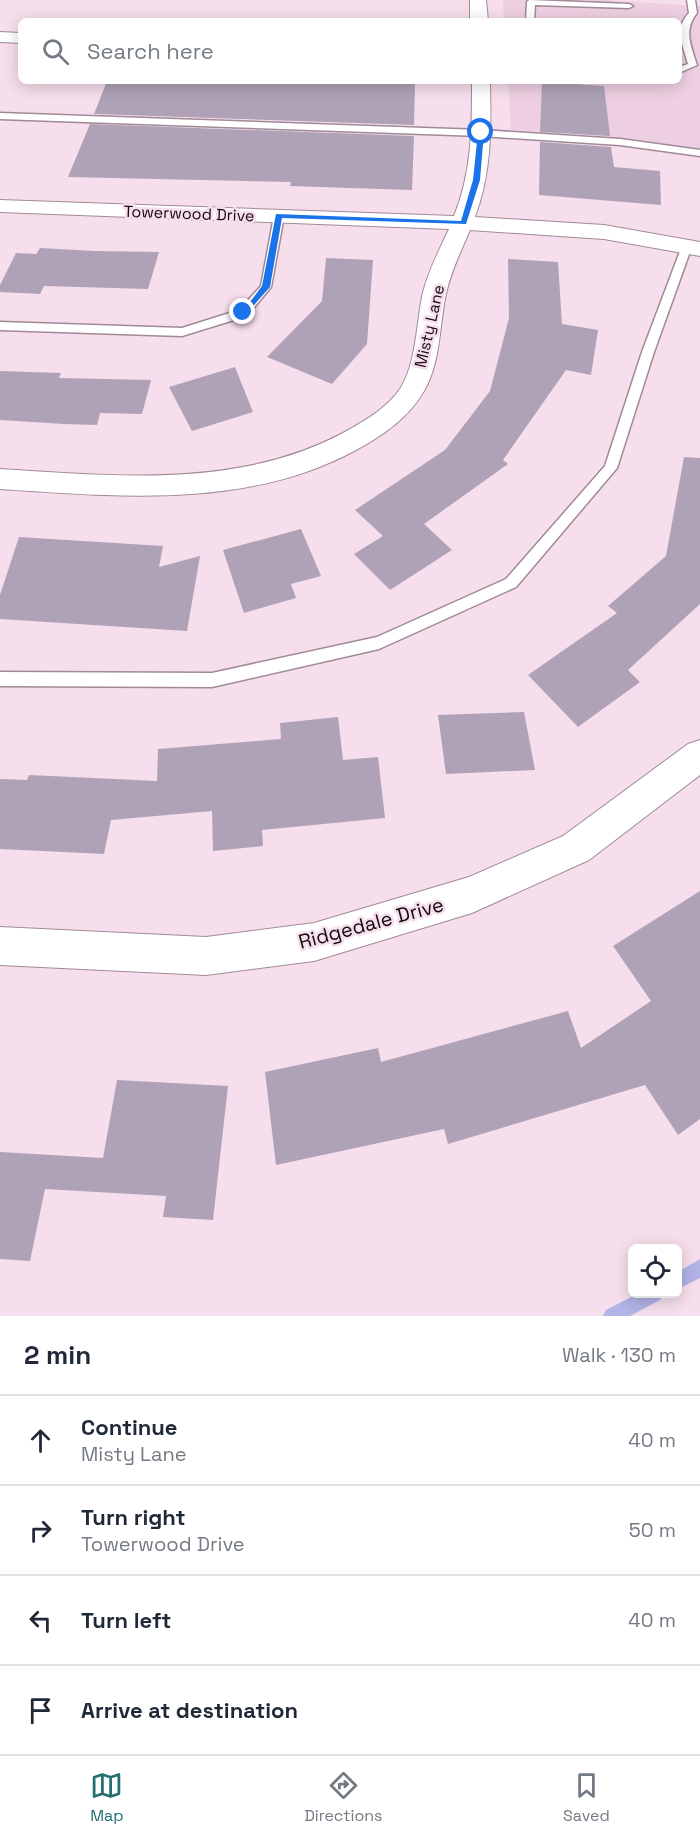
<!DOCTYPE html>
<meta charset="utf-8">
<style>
:root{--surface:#fff;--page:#f6f6f7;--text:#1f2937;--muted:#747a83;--line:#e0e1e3;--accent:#236e6f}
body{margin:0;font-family:"Space Grotesk",sans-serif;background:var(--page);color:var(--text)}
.controls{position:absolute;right:18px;bottom:18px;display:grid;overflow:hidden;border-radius:9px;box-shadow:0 3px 15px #0003}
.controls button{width:54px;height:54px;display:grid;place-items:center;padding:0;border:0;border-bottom:2px solid var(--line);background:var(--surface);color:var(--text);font:30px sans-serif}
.stop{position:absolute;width:18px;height:18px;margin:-14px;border:4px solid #1a73e8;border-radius:50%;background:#fff}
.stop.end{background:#1a73e8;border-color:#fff;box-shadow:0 2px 6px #0008}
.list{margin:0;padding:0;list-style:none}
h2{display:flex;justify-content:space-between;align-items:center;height:78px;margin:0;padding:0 24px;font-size:26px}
h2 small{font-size:20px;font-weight:400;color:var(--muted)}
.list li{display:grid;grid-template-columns:39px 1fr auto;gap:18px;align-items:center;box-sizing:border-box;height:90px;padding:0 24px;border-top:2px solid var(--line)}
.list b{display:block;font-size:22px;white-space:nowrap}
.list p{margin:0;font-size:20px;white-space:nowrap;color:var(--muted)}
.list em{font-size:20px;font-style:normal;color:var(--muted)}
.icon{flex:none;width:33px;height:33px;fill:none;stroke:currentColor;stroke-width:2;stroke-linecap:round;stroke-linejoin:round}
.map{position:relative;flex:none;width:700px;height:1316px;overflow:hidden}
.search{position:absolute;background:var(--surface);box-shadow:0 3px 15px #0003;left:18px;right:18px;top:18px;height:66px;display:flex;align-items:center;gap:15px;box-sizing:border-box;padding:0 21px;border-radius:9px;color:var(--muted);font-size:22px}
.sheet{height:438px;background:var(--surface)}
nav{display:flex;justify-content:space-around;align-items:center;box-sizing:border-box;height:84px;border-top:2px solid var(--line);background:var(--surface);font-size:16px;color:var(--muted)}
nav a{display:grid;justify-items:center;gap:3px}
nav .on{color:var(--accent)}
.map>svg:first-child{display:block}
</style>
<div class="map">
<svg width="700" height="1316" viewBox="0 0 700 1316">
<rect width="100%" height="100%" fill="#f7deec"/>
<!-- built -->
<path fill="#eecfe1" d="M 503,0 L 604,0 L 700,6 L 700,149 L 596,135 L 511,130 L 508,81 L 679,81 L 679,21 L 504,21 Z"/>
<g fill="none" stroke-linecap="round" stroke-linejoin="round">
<!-- stream -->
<path fill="#b2b3e6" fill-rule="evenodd" d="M 700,1259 L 700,1278 L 678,1289 L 678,1272 Z
M 637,1294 L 663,1294 L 660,1300 L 630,1316 L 603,1316 L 606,1310 Z"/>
</g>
<!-- building -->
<path fill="#afa2b7" d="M 107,81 L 412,81 L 415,84 L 414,125 L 94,114 Z
M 542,82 L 604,86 L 610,136 L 540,132 Z
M 90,124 L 414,136 L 412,190 L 290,186 L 291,182 L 68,177 Z
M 540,142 L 611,147 L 614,167 L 660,171 L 661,205 L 539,195 Z
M 40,248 L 95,251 L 159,252 L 148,289 L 44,286 L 40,294 L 0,292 L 0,285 L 16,253 L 36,254 Z
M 326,258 L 373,260 L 367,344 L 332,384 L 267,357 L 322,301 Z
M 508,259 L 558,262 L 562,324 L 598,330 L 591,375 L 566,370 L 503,460 L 508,464 L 424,524 L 452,550 L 390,590 L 354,554 L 383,536 L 355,510 L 445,450 L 490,391 L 509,318 Z
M 235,367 L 253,412 L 192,431 L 169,387 Z
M 0,371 L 61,373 L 59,378 L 151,380 L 142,414 L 100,413 L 97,425 L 64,424 L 0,420 Z
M 684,457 L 700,458 L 700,604 L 628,670 L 640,682 L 578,727 L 528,675 L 617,613 L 608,606 L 666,556 Z
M 301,529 L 321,576 L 291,584 L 296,598 L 244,613 L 223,550 Z
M 19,537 L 163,546 L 159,567 L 200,556 L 187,631 L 0,619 L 0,595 Z
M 524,712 L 535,770 L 446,774 L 438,715 Z
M 338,717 L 343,760 L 378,757 L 385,818 L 262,830 L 263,846 L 213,851 L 212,811 L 111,820 L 104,854 L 0,849 L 0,779 L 27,780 L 29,775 L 157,781 L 158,749 L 281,739 L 280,723 Z
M 700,891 L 700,1119 L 678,1135 L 645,1085 L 448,1144 L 444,1129 L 276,1165 L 265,1072 L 378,1048 L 381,1062 L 568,1011 L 581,1048 L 651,1001 L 613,946 Z
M 117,1080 L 228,1086 L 213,1220 L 163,1217 L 166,1196 L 45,1189 L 30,1261 L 0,1259 L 0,1152 L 103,1158 Z"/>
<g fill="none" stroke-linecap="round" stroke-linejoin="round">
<defs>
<path id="lane" d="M 529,0 L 629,4 L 633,6 L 629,8 L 535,5 L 534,21 L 526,21 L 527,2 Z
M 687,0 L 695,0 L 697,13 C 683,30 691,46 697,65 L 679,73 L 679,67 L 688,64 C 683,46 674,28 689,13 Z
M 0,113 L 481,130 L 620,139 L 700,150 L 700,156 L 620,145 L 481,136 L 0,119 Z
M 279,213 L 284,216 L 271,287 L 247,316 L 182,336 L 0,330 L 0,322 L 182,328 L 239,310 L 261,286 L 274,216 Z
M 687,243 L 692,246 L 654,352 L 617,468 L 516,587 L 379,649 L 212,687 L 0,686 L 0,672 L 212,673 L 377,637 L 506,579 L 605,466 L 642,352 L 682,246 Z"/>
<path id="street" d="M 470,0 L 486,0 L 488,21 L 470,21 Z
M 0,32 L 21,33 L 21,43 L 0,42 Z
M 472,81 L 490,81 C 491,128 492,172 475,217 L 604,225 L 700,242 L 700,256 L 604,239 L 470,230 C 461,251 451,271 446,294 C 439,326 441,362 424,391 C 408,418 384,435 356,450 C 248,509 119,497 0,489 L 0,469 C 115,476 238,489 343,433 C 363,422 386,409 400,389 C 417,362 416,323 423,292 C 429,270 439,250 449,229 L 0,212 L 0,200 L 454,216 C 472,172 472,128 472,81 Z
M 700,740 L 700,775 L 589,860 L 472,913 L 314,961 L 206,975 L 0,965 L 0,927 L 206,937 L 314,923 L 469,877 L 563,836 L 688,744 Z"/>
</defs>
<!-- lane casing -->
<use href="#lane" stroke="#a08a97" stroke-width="3"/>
<!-- street casing -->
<use href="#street" stroke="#a08a97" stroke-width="2"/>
<!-- lane -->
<use href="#lane" fill="#fff" fill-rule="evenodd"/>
<!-- street -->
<use href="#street" fill="#fff" fill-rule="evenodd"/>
</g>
<!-- route -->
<path fill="#1a73e8" d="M 481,131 L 484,132 L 480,180 L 466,224 L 282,218 L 270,287 L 246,314 L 241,314 L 262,286 L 276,214 L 461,221 L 473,180 L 478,132 Z"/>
<g text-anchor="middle" stroke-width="5" stroke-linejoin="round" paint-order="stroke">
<!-- far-street labels -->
<g font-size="16" fill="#120a0f" stroke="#f7deec">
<text transform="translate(189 213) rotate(2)" y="6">Towerwood Drive</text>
<text transform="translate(429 326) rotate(-77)" y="6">Misty Lane</text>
</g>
<!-- street labels -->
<g font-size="20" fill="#120a0f" stroke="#f7deec">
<text transform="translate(371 923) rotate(-15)" y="7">Ridgedale Drive</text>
</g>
</g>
</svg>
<div class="controls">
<button><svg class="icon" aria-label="locate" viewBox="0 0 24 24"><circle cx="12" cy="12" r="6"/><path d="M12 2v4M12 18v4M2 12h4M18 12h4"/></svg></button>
</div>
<div class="stop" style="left:481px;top:132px"></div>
<div class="stop end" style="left:243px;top:312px"></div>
<div class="search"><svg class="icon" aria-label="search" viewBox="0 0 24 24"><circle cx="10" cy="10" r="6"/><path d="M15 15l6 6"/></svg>Search here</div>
</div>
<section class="sheet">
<h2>2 min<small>Walk · 130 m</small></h2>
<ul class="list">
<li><svg class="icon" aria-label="ahead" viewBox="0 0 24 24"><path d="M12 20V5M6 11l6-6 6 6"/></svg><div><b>Continue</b><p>Misty Lane</p></div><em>40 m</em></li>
<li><svg class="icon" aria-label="right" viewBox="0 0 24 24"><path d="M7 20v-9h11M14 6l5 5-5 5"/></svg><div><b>Turn right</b><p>Towerwood Drive</p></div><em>50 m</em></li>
<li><svg class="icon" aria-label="left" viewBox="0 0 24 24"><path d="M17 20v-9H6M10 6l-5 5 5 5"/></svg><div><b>Turn left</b></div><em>40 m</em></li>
<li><svg class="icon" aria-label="arrive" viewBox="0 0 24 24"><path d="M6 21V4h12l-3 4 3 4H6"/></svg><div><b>Arrive at destination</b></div></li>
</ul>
</section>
<nav>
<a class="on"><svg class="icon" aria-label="map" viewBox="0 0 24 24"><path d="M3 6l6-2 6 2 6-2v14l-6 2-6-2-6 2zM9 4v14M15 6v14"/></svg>Map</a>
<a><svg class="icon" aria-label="directions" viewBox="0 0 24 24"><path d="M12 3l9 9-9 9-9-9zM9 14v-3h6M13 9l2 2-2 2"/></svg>Directions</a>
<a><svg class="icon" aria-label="saved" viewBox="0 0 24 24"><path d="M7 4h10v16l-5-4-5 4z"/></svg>Saved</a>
</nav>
